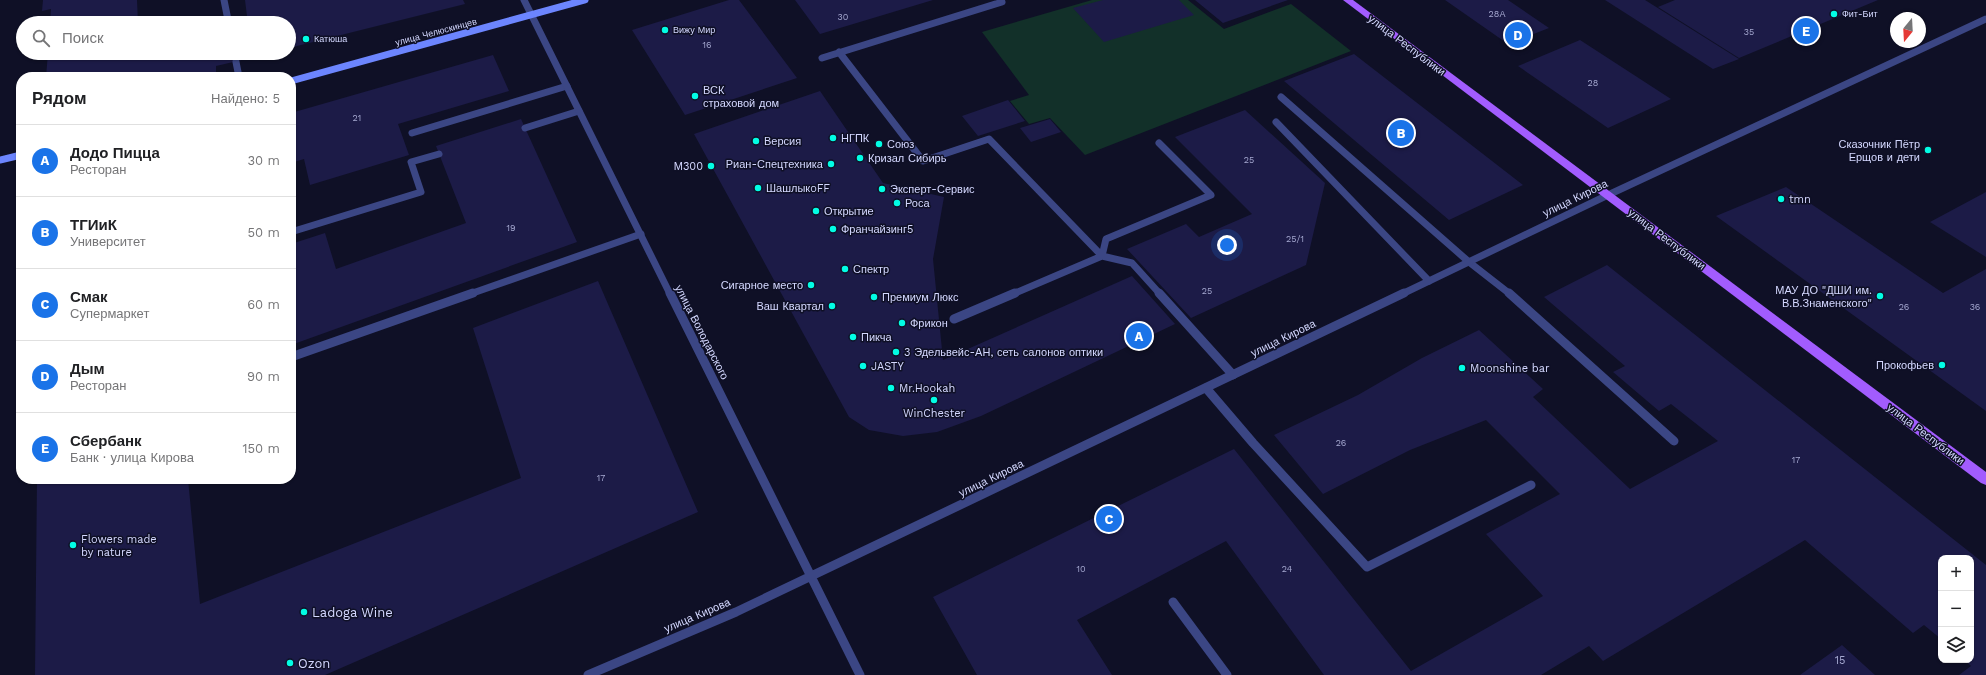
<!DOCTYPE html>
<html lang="ru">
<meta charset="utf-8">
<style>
:root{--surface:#fff;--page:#f2f2f2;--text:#202124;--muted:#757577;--line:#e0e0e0;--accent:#1a73e8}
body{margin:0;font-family:"Work Sans",sans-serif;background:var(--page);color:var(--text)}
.controls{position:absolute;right:12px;bottom:12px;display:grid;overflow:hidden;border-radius:8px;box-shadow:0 1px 3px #0004}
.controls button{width:36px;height:36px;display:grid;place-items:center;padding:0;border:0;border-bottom:1px solid var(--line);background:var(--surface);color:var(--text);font:20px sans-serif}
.compass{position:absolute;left:1890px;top:12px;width:36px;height:36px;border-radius:50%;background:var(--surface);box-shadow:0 1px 3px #0004;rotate:198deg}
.you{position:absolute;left:1227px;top:245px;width:14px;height:14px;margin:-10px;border:3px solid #fff;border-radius:50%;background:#1a73e8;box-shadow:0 0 0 6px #1a73e833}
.badge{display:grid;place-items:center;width:26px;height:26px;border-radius:50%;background:var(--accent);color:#fff;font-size:13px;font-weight:700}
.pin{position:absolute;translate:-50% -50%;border:2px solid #fff;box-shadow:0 1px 4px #0006}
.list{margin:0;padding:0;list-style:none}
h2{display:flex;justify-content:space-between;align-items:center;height:52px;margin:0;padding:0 16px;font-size:17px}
h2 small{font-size:13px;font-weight:400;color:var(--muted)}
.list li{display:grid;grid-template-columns:26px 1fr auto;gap:12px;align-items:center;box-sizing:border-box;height:72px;padding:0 16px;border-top:1px solid var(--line)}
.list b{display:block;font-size:15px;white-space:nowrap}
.list p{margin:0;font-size:13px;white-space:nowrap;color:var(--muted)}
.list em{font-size:13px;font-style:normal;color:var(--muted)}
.icon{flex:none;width:22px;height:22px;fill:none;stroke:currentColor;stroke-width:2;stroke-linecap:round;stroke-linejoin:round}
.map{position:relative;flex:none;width:1986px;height:675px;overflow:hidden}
.search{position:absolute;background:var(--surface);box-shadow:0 1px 3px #0004;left:16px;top:16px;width:280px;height:44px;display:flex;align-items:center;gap:10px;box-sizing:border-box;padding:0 14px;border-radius:22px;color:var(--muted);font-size:15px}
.panel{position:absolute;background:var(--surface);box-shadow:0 1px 3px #0004;left:16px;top:72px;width:280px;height:412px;border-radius:16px}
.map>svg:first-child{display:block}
</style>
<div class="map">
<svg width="1986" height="675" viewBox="0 0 1986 675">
<rect width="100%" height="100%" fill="#0f1026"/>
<!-- green -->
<path fill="#123029" d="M 1092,0 L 1188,0 L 1224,29 L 1291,4 L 1351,51 L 1085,155 L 1050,118 L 1029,124 L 1010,101 L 1029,95 L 982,32 Z"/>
<!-- building -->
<path fill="#1c1b47" d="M 43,0 L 137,0 L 138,23 L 50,23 L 51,9 L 42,11 Z
M 245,0 L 463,0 L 465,4 L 289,48 L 289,23 L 219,23 L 247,16 Z
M 729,0 L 739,0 L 797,78 L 685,115 L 632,30 Z
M 795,0 L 933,0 L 820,34 Z
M 1103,0 L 1179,0 L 1194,15 L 1104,42 L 1073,8 Z
M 1195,0 L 1288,0 L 1223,23 Z
M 1445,0 L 1508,0 L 1549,28 L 1508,44 Z
M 1605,0 L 1645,0 L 1739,59 L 1713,69 Z
M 1675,0 L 1878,0 L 1739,58 L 1658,7 Z
M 1580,40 L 1671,99 L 1608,128 L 1518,66 Z
M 48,53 L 268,53 L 268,54 L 216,66 L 216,73 L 201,77 L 46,77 Z
M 1354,54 L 1523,185 L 1449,220 L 1284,81 Z
M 493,55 L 509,91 L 398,124 L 409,155 L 310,185 L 304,159 L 291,163 L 291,113 Z
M 820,91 L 883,183 L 944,197 L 933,259 L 943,360 L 1132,276 L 1175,324 L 981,416 L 937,432 L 903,436 L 869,430 L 849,417 L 694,134 Z
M 1008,100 L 1025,121 L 978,136 L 962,116 Z
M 1245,110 L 1325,183 L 1306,265 L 1191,318 L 1127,249 L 1186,224 L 1199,237 L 1252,214 L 1175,137 Z
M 521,119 L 577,242 L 291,345 L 291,244 L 325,233 L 336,269 L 466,223 L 436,146 Z
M 1050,119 L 1061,132 L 1031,142 L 1020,128 Z
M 1786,187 L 1943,293 L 1986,269 L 1986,411 L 1716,216 Z
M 1986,192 L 1986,257 L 1930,222 Z
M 1607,265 L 1986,565 L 1986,675 L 1959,675 L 1971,666 L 1965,660 L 1971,660 L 1971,558 L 1941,558 L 1941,639 L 1924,625 L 1913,633 L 1805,540 L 1603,661 L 1589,646 L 1541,675 L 1324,675 L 1226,541 L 1077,620 L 1112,675 L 977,675 L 933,597 L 1234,449 L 1411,671 L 1543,596 L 1486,534 L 1560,494 L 1486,420 L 1410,450 L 1323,494 L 1274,435 L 1358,395 L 1422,358 L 1479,330 L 1543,389 L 1533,397 L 1630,489 L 1718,441 L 1671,404 L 1659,411 L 1613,372 L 1625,366 L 1544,297 Z
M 598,281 L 698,512 L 325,675 L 35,675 L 37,479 L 188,479 L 200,604 L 521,478 L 473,328 Z
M 1842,645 L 1875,675 L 1800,675 Z"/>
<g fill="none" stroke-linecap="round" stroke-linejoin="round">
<!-- lane-far1 -->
<path stroke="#3b4684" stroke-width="7" d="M 224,0 L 228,20
M 839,52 L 923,161 L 989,139 L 1102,256
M 822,58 L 1002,2 L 1000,0
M 236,62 L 239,77
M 1281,97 L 1469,262 L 1510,294
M 1276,122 L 1429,281
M 525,128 L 579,111
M 412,133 L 567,86
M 291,232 L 421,192 L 411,162 L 439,154
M 1102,256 L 1106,239 L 1211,195 L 1159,143
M 470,294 L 641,234
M 1013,294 L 1102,256 L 1132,263 L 1160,294"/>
<!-- lane -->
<path stroke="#3b4684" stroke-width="9" d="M 1159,293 L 1233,375
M 1509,293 L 1674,441
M 954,319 L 1015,293
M 291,357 L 473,293
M 1206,388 L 1253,443 L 1367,567 L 1531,485
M 1173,602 L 1227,675"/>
<!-- street-far1 -->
<path stroke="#3b4684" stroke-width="7" d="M 524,0 L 670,294
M 1402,294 L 1608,195 L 1986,19"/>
<!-- street -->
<path stroke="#3b4684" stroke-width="9" d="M 670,293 L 860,675
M 588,675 L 736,612 L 1404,293"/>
<!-- secondary -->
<path stroke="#6c85fe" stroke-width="7" d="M 291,81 L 585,0
M 0,160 L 21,155"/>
<!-- primary -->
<path fill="#a25cfe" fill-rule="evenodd" d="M 1343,0 L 1353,0 L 1986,472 L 1986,485 L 1981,483 Z"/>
</g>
<!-- markers -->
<g fill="#02fde5" stroke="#0f1026" stroke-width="1.5">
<circle cx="1834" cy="14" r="4"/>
<circle cx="665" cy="30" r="4"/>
<circle cx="306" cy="39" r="4"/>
<circle cx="695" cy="96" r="4"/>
<circle cx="833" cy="138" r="4"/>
<circle cx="756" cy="141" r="4"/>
<circle cx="879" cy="144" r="4"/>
<circle cx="1928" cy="150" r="4"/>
<circle cx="860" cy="158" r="4"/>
<circle cx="831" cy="164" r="4"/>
<circle cx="711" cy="166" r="4"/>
<circle cx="758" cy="188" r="4"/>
<circle cx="882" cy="189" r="4"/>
<circle cx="1781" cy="199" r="4"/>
<circle cx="897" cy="203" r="4"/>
<circle cx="816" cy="211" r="4"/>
<circle cx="833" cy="229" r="4"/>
<circle cx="845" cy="269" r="4"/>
<circle cx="811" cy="285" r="4"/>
<circle cx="1880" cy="296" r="4"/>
<circle cx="874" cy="297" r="4"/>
<circle cx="832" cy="306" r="4"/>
<circle cx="902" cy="323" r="4"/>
<circle cx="853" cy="337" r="4"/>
<circle cx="896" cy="352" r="4"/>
<circle cx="1942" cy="365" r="4"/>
<circle cx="863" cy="366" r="4"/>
<circle cx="1462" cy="368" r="4"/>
<circle cx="891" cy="388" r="4"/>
<circle cx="934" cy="400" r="4"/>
<circle cx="73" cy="545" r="4"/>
<circle cx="304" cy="612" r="4"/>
<circle cx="290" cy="663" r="4"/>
</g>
<g text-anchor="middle" stroke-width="3" stroke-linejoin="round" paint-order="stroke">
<!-- number labels -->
<g font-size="9" fill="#a6a9d1">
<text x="1497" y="17">28А</text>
<text x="843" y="20">30</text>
<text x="1749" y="35">35</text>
<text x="707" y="48">16</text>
<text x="1593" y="86">28</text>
<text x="357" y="121">21</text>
<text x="1249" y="163">25</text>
<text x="511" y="231">19</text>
<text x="1295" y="242">25/1</text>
<text x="1207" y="294">25</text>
<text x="1904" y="310">26</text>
<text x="1975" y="310">36</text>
<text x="1341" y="446">26</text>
<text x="1796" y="463">17</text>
<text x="601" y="481">17</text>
<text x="1081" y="572">10</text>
<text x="1287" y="572">24</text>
</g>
<!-- far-poi labels -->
<g font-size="9" fill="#d4d8ff" stroke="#0f1026" text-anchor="start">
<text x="1842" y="17">Фит-Бит</text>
<text x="673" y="33">Вижу Мир</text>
<text x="314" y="42">Катюша</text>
</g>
<!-- far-street labels -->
<g font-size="9" fill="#d4d8ff" stroke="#0f1026">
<text transform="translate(436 32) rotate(-15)" y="3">улица Челюскинцев</text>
</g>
<!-- street labels -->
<g font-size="11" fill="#d4d8ff" stroke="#0f1026">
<text transform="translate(1407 45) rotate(37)" y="4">улица Республики</text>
<text transform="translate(1575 198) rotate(-26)" y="4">улица Кирова</text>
<text transform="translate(1667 239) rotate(37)" y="4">улица Республики</text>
<text transform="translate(702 332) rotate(63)" y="4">улица Володарского</text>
<text transform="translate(1283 338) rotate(-26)" y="4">улица Кирова</text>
<text transform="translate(1926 434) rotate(37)" y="4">улица Республики</text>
<text transform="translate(991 478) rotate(-26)" y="4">улица Кирова</text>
<text transform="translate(697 615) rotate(-23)" y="4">улица Кирова</text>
</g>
<!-- poi labels -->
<g font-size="11" fill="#d4d8ff" stroke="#0f1026" text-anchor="start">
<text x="703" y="94">ВСК<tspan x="703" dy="13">страховой дом</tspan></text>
<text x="841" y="142">НГПК</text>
<text x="764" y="145">Версия</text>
<text x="887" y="148">Союз</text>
<text x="1920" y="148" text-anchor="end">Сказочник Пётр<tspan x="1920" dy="13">Ерщов и дети</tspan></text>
<text x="868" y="162">Кризал Сибирь</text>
<text x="823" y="168" text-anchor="end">Риан-Спецтехника</text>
<text x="703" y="170" text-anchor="end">М300</text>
<text x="766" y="192">ШашлыкoFF</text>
<text x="890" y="193">Эксперт-Сервис</text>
<text x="1789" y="203">tmn</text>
<text x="905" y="207">Роса</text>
<text x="824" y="215">Открытие</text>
<text x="841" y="233">Франчайзинг5</text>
<text x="853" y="273">Спектр</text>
<text x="803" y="289" text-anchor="end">Сигарное место</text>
<text x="1872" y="294" text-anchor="end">МАУ ДО "ДШИ им.<tspan x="1872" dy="13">В.В.Знаменского"</tspan></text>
<text x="882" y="301">Премиум Люкс</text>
<text x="824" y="310" text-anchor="end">Ваш Квартал</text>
<text x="910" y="327">Фрикон</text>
<text x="861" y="341">Пикча</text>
<text x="904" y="356">3 Эдельвейс-АН, сеть салонов оптики</text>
<text x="1934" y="369" text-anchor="end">Прокофьев</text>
<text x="871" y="370">JASTY</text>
<text x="1470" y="372">Moonshine bar</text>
<text x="899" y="392">Mr.Hookah</text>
<text x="934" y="417" text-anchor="middle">WinChester</text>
<text x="81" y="543">Flowers made<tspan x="81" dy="13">by nature</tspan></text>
</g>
<!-- near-number labels -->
<g font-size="11" fill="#a6a9d1">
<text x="1840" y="664">15</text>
</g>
<!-- near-poi labels -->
<g font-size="13" fill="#d4d8ff" stroke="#0f1026" text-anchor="start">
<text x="312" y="617">Ladoga Wine</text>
<text x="298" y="668">Ozon</text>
</g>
</g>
</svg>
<div class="controls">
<button>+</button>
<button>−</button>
<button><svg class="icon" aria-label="layers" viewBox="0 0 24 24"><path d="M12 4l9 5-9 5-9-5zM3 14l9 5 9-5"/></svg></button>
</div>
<svg class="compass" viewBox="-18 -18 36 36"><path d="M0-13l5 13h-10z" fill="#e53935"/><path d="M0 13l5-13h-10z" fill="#757577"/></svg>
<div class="you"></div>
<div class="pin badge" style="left:1139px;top:336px">A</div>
<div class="pin badge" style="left:1401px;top:133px">B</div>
<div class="pin badge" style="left:1109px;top:519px">C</div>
<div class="pin badge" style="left:1518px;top:35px">D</div>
<div class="pin badge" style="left:1806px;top:31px">E</div>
<div class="search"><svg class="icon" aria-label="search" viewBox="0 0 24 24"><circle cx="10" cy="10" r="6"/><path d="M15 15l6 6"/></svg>Поиск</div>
<section class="panel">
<h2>Рядом<small>Найдено: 5</small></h2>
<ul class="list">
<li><span class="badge">A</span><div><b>Додо Пицца</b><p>Ресторан</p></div><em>30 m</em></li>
<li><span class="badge">B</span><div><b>ТГИиК</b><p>Университет</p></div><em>50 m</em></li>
<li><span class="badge">C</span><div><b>Смак</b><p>Супермаркет</p></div><em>60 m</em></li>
<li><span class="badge">D</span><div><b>Дым</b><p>Ресторан</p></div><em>90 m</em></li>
<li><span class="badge">E</span><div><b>Сбербанк</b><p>Банк · улица Кирова</p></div><em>150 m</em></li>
</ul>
</section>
</div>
